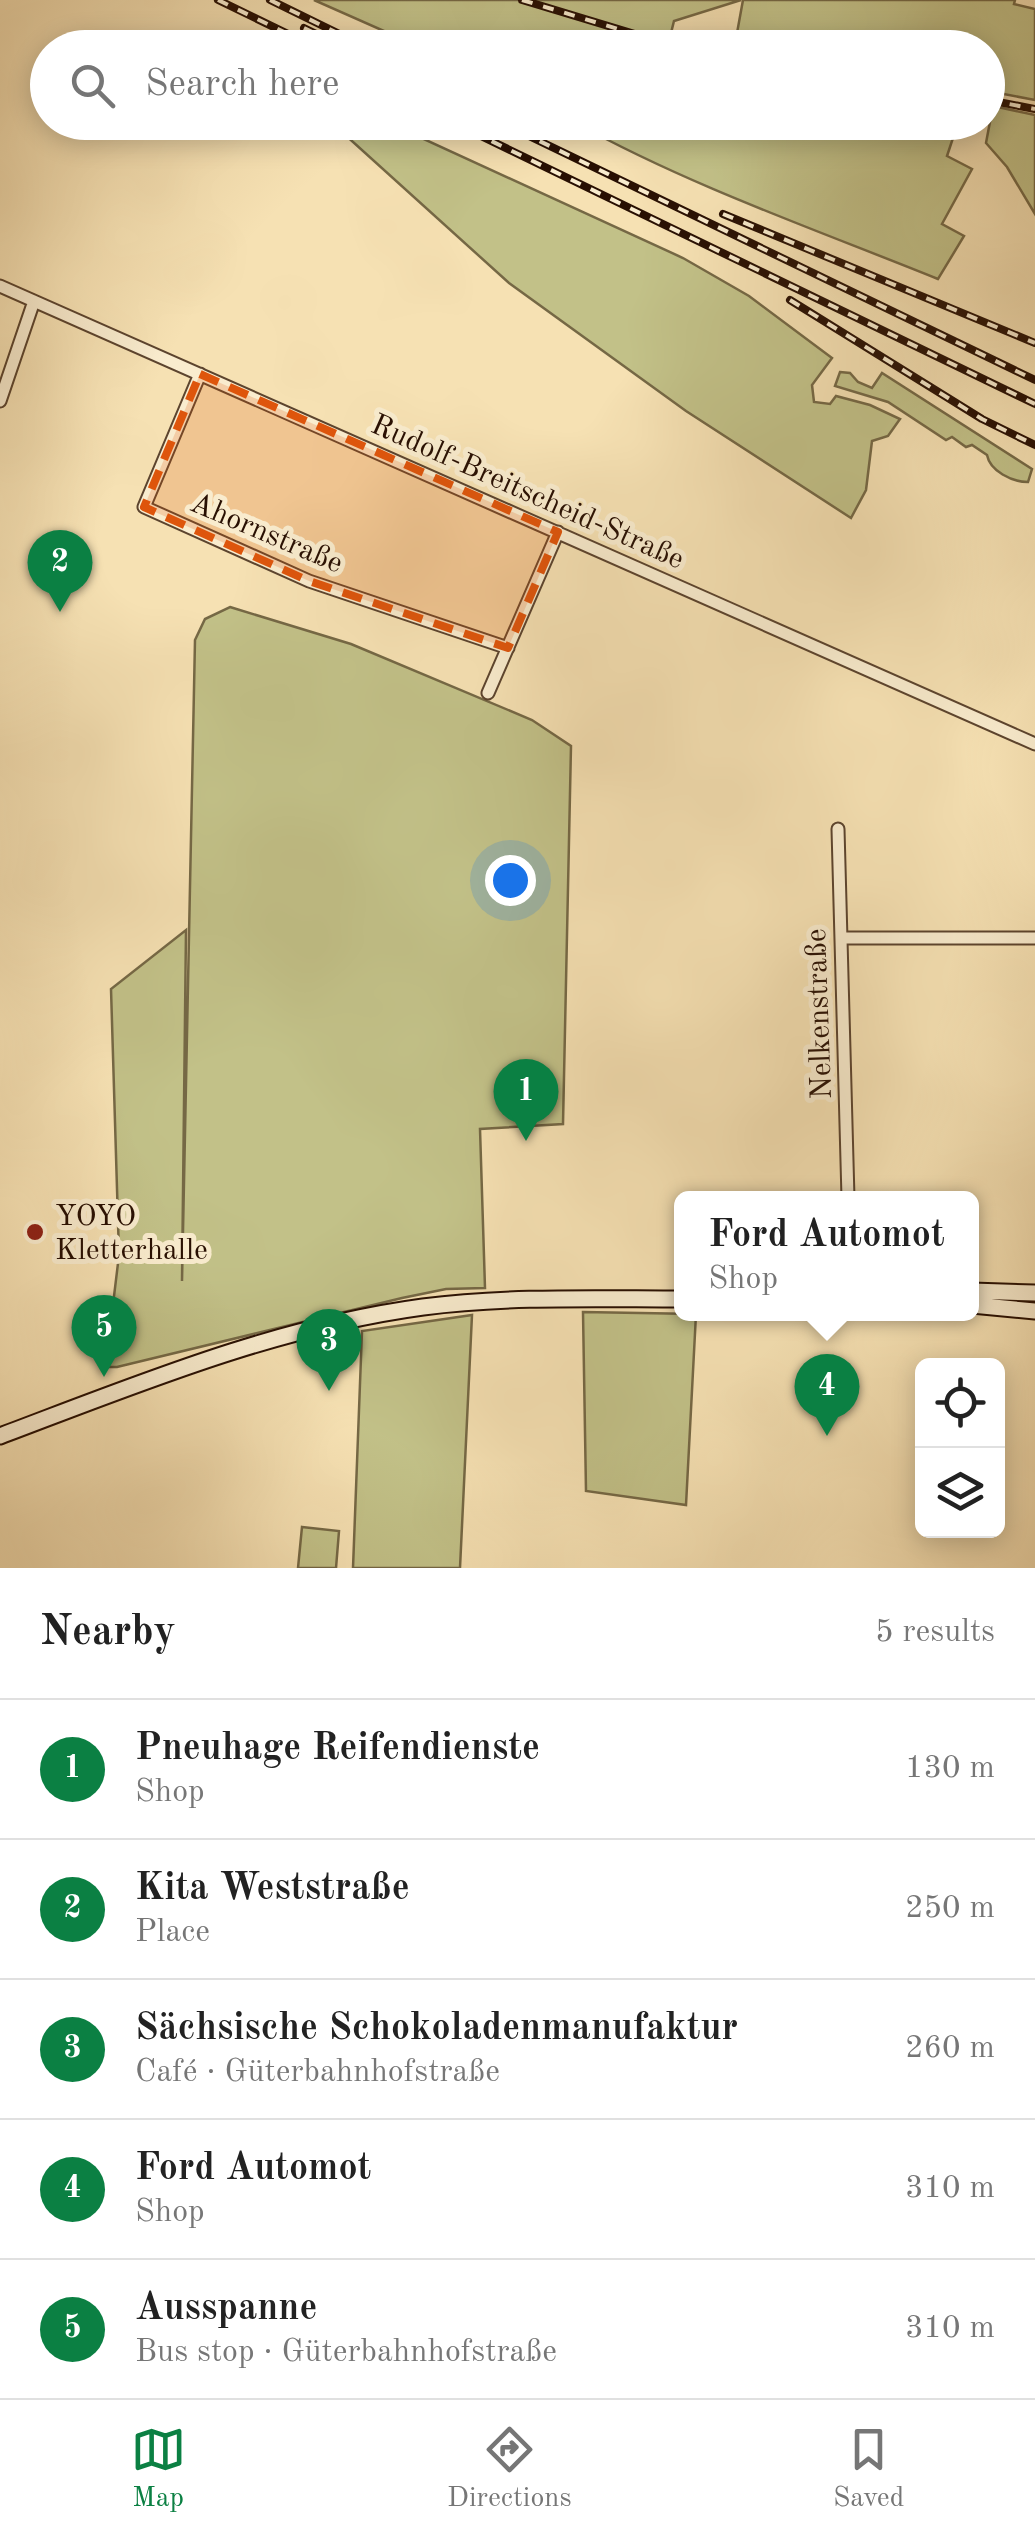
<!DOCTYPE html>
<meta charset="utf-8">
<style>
:root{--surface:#fff;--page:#f2f2f2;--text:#222;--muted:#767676;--line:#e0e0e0;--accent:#0b8043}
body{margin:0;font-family:"Old Standard TT",serif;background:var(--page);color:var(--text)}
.controls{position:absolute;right:30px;bottom:30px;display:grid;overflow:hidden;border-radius:15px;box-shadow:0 5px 25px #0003}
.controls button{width:90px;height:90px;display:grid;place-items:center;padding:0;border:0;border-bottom:2px solid var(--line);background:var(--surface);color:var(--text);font:50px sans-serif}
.you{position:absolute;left:510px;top:880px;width:35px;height:35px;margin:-25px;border:8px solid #fff;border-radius:50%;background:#1a73e8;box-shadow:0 0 0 15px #1a73e833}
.badge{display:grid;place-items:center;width:65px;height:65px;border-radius:50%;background:var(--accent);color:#fff;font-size:32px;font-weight:700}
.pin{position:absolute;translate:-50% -82px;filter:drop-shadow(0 2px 5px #0008)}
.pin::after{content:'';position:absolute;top:52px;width:35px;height:30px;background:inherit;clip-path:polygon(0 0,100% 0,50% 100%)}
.popup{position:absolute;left:674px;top:1191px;width:305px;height:130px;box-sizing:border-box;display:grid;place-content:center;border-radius:15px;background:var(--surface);filter:drop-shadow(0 2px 8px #0005);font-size:32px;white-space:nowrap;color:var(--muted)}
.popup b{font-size:38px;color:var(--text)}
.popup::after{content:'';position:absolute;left:50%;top:100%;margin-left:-20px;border:20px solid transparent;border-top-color:var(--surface)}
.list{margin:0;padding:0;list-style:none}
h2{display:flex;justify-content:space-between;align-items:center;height:130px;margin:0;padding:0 40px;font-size:42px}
h2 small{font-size:32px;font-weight:400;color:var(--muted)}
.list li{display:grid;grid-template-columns:65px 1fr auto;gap:30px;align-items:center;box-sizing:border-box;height:140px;padding:0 40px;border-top:2px solid var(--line)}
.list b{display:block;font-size:38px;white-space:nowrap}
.list p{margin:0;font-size:32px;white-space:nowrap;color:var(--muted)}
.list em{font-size:32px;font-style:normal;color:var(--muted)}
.icon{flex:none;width:55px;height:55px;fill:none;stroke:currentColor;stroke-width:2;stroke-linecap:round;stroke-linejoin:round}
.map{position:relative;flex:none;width:1035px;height:1568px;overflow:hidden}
.search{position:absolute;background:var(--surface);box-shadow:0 5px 25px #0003;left:30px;right:30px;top:30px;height:110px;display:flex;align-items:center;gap:25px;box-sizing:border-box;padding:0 35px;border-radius:55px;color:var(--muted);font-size:38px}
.sheet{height:830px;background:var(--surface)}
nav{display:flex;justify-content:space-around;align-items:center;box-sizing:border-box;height:140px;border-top:2px solid var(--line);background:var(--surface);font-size:28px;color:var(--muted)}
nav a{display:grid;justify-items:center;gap:5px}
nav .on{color:var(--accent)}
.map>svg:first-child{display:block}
</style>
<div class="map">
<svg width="1035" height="1568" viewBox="0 0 1035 1568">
<rect width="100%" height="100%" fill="#f6e1b3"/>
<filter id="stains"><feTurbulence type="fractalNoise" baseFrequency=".002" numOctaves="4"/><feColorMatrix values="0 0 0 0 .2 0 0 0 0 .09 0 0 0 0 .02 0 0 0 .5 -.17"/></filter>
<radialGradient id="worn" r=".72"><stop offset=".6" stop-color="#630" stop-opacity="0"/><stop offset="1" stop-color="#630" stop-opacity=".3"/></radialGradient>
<!-- green -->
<path fill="#c2c188" stroke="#756845" stroke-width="2.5" d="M 314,0 L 741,0 L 674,21 L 668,45 L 680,47 L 420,47 Z
M 743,0 L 1015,0 L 1014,4 L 1035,9 L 1035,100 L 988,91 L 988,48 L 751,48 L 735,44 Z
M 993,106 L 1035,115 L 1035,214 L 1007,167 L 986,143 Z
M 332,123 L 389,123 L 683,258 L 749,296 L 832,358 L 812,385 L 814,402 L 830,404 L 836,396 L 870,405 L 900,419 L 888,436 L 872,441 L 866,490 L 851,518 L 686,411 L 509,283 Z
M 576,123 L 948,123 L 945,138 L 953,138 L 947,156 L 972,169 L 942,224 L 964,236 L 938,279 C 817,230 690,186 576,123 Z
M 840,372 L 850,373 L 858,382 L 872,388 L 882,373 L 1032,469 L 1028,482 C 1012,482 990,471 987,455 L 972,445 L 966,447 L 952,437 L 946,440 L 888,402 L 835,386 Z
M 230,607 L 351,644 L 532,720 L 571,746 L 563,1124 L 480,1129 L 485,1288 L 446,1289 L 402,1298 L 117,1367 L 105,1367 C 91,1355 90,1344 94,1326 L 111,1321 L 119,1255 L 111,989 L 186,930 L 182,1281 L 195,640 L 205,619 Z
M 583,1312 L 696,1314 L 686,1505 L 586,1491 Z
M 472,1315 L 460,1568 L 353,1568 L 362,1331 Z
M 302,1527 L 339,1531 L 336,1568 L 298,1568 Z"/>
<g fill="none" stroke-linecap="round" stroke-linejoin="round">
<defs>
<path id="street" d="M 0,286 L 1035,744
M 200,374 L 144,507 L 309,581 L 508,648
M 0,401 L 34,301
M 488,693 L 558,532
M 838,829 L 848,1198
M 843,938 L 1035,938"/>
<path id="secondary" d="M 972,1291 L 1035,1293
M 972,1305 L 1035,1311
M 0,1436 C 138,1384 275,1327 423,1307 C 508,1296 596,1299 682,1299"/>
</defs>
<!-- street casing -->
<use href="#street" stroke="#5c442e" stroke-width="15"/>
<!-- secondary casing -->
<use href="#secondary" stroke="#280f02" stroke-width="19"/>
<!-- street -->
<use href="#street" stroke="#f9ecce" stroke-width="11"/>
<!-- secondary -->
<use href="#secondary" stroke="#f9ecce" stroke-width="15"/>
<defs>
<path id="rail" d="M 218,0 L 317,48
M 270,0 L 368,48
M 522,0 L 648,38 L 699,48
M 304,28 L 345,48
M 988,100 L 1035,109
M 452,122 L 1035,404
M 500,122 L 1035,380
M 723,214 L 1035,343
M 790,300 L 982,419 L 1035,445"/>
</defs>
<!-- rail casing -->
<use href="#rail" stroke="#280f02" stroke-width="8"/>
<!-- rail -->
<use href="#rail" stroke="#f9ecce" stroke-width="4" stroke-dasharray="11" stroke-linecap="butt"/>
</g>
<!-- marked area -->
<path fill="#de550c" fill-opacity="0.2" stroke="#de550c" stroke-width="8" stroke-dasharray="20 12" stroke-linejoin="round" d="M 200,374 L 558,532 L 508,648 L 309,581 L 144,507 Z"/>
<!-- markers -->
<circle fill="#8f2418" stroke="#f9ecce" stroke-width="4" cx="35" cy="1232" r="10"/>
<g text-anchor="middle" stroke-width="10" stroke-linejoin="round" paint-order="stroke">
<!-- street labels -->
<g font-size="30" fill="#280f02" stroke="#f9ecce">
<text transform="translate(528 491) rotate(24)" y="10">Rudolf-Breitscheid-Straße</text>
<text transform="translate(267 532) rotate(23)" y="10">Ahornstraße</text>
<text transform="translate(818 1014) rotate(-92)" y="10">Nelkenstraße</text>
</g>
<!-- poi labels -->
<g font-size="30" fill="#280f02" stroke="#f9ecce" text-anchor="start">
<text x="55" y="1225">YOYO<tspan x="55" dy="34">Kletterhalle</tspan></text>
</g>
</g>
<rect width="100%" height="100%" filter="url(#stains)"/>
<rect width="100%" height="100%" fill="url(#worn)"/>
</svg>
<div class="controls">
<button><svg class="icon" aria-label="locate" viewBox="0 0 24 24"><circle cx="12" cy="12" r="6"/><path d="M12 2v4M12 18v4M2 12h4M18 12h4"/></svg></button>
<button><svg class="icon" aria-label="layers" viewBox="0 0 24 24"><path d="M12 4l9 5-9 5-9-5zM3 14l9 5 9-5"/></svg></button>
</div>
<div class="you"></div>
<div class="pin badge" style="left:526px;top:1141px">1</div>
<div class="pin badge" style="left:60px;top:612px">2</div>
<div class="pin badge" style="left:329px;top:1391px">3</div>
<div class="pin badge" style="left:827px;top:1436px">4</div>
<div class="popup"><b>Ford Automot</b>Shop</div>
<div class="pin badge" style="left:104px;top:1377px">5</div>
<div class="search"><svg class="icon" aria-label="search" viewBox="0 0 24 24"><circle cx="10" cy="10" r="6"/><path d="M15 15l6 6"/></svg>Search here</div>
</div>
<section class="sheet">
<h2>Nearby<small>5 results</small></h2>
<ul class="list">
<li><span class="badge">1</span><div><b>Pneuhage Reifendienste</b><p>Shop</p></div><em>130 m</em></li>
<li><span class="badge">2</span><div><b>Kita Weststraße</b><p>Place</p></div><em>250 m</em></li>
<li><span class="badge">3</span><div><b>Sächsische Schokoladenmanufaktur</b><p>Café · Güterbahnhofstraße</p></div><em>260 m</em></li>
<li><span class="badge">4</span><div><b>Ford Automot</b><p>Shop</p></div><em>310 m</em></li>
<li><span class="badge">5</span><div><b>Ausspanne</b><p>Bus stop · Güterbahnhofstraße</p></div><em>310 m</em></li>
</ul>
</section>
<nav>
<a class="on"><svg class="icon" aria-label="map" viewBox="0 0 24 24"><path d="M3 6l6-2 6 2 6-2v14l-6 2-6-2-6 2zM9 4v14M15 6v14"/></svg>Map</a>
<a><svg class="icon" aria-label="directions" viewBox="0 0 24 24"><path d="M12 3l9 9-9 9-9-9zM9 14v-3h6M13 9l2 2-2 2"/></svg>Directions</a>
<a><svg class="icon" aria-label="saved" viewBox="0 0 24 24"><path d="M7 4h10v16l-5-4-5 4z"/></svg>Saved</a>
</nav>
